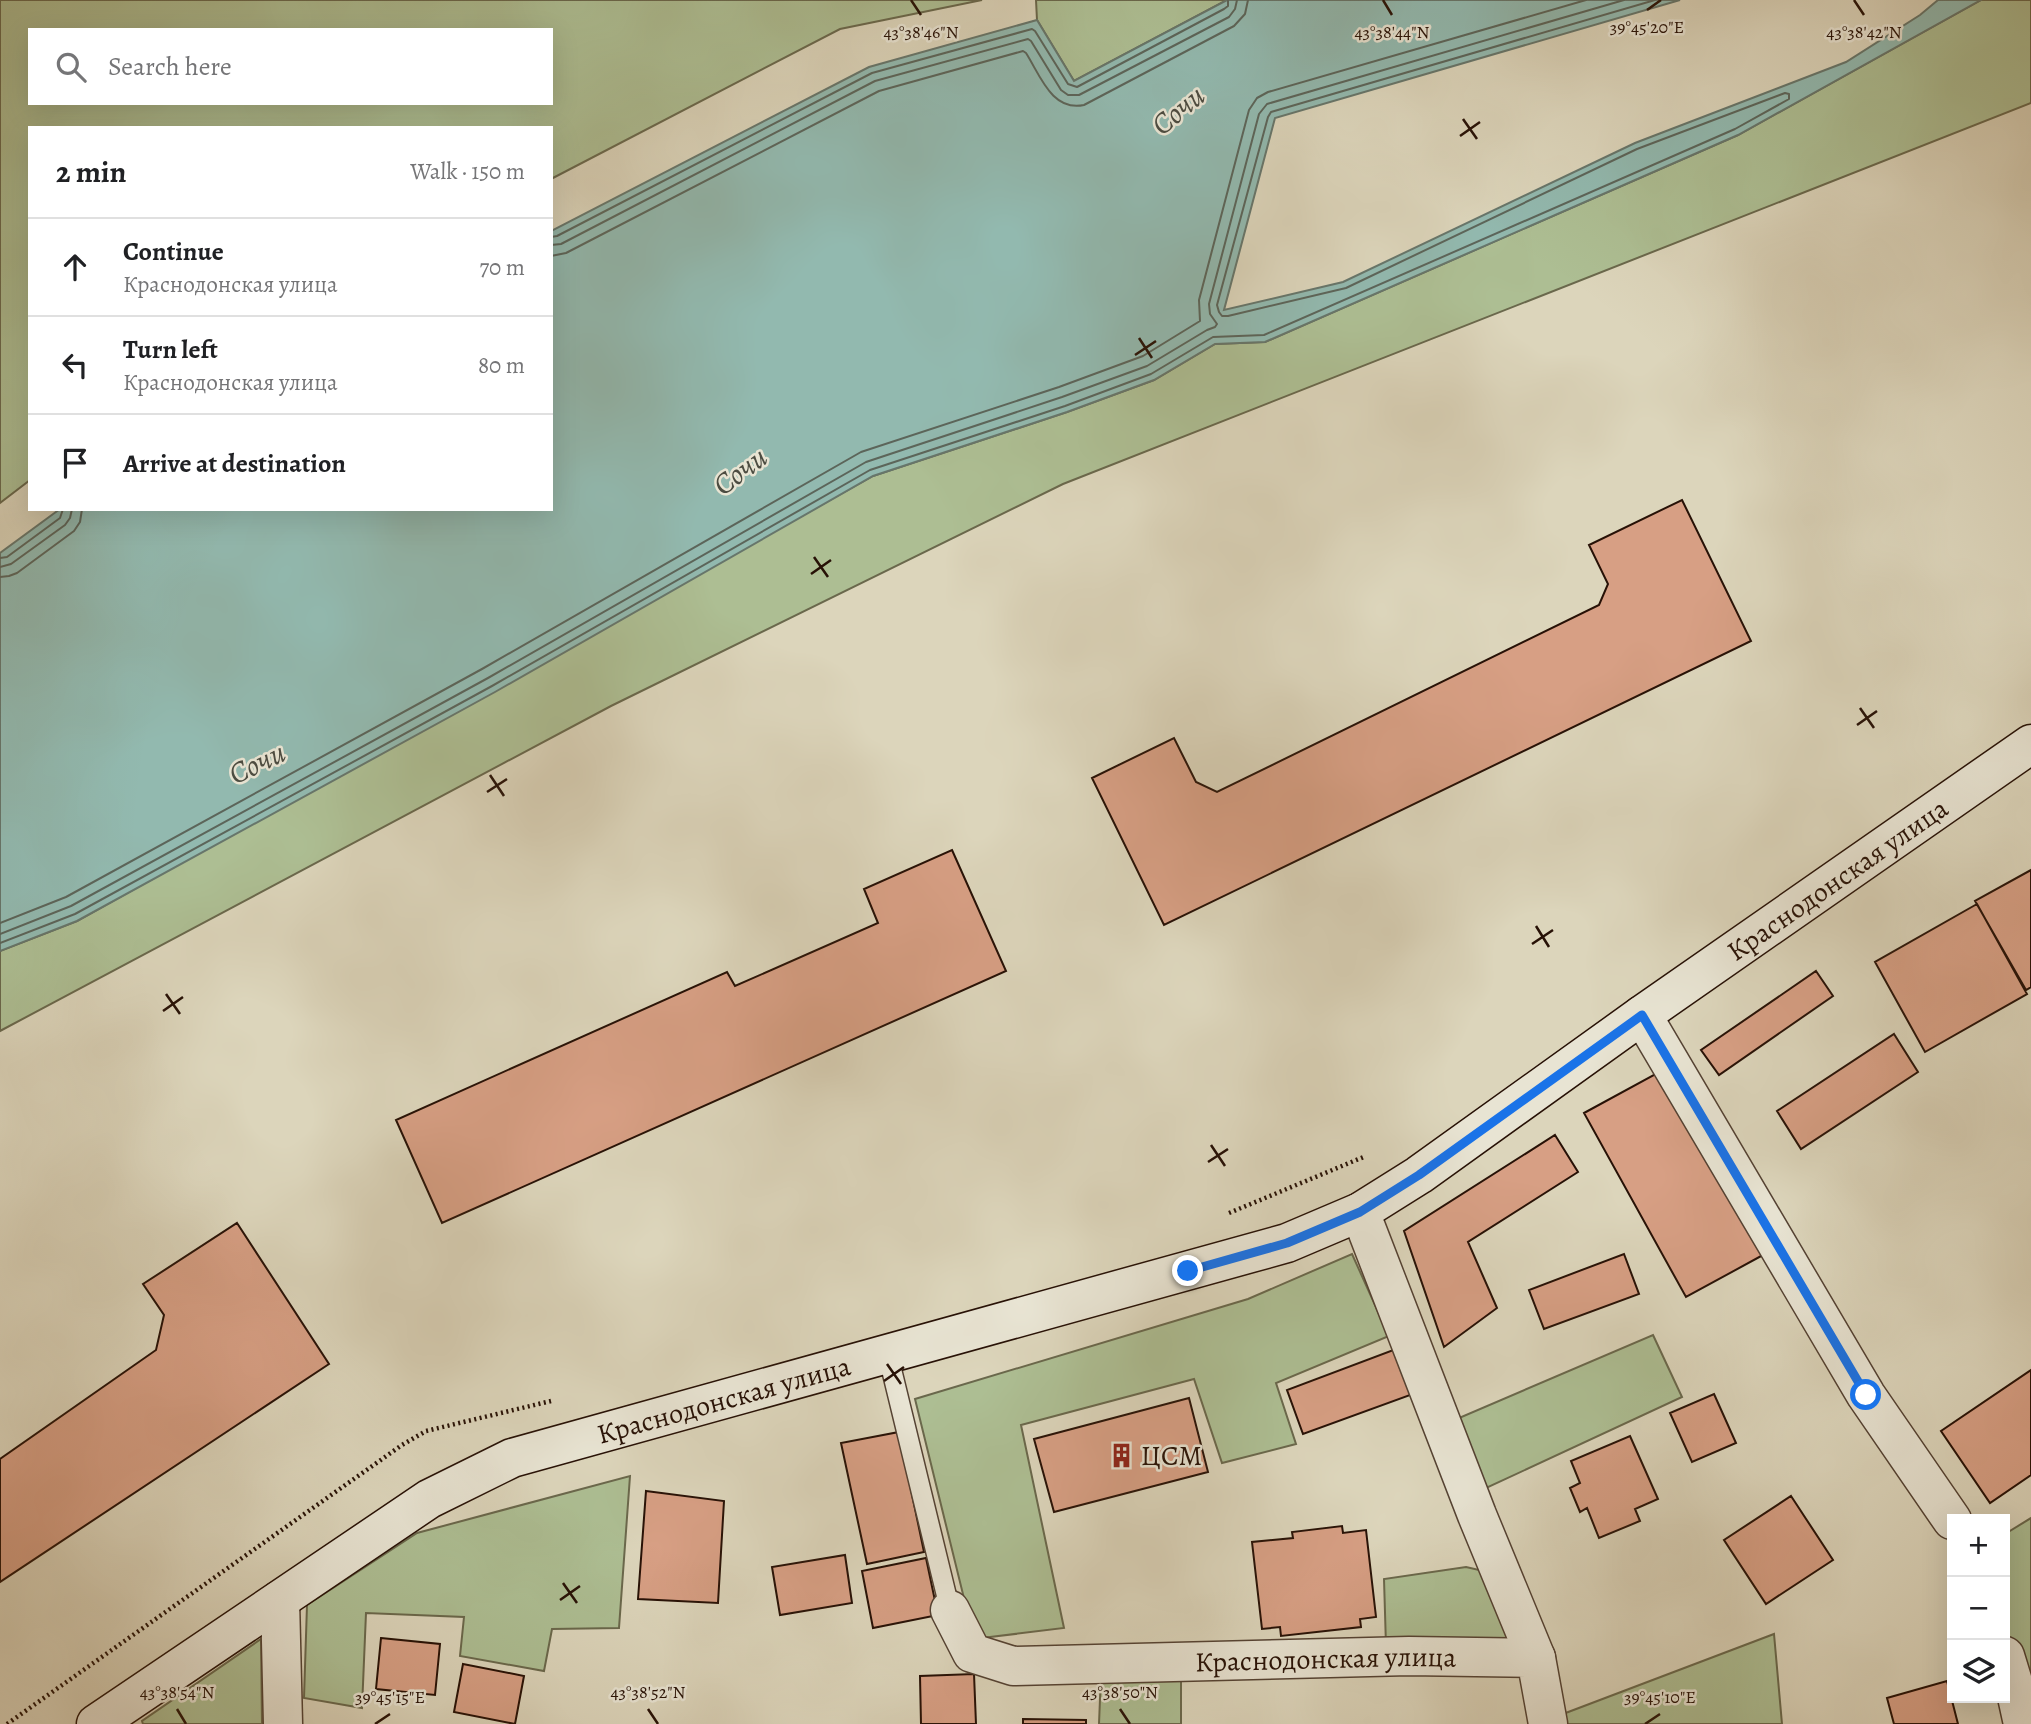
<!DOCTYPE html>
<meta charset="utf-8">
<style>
:root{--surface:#fff;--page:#f6f6f6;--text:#202124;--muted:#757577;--line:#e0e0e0}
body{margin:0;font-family:Alegreya,serif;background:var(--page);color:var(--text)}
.controls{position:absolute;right:21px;bottom:21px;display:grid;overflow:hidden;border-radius:0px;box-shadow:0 7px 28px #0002}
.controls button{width:63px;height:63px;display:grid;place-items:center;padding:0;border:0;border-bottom:2px solid var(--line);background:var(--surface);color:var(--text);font:35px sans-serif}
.stop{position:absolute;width:21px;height:21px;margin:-16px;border:5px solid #1a73e8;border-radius:50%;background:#fff}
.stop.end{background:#1a73e8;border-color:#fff;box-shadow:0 2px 7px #0008}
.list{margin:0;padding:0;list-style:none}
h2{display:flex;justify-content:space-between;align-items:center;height:91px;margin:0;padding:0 28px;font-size:30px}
h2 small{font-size:23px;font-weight:400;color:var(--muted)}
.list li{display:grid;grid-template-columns:46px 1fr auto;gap:21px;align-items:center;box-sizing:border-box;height:98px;padding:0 28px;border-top:2px solid var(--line)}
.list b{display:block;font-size:26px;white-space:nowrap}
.list p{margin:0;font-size:23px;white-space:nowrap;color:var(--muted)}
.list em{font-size:23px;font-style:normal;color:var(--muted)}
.icon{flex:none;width:38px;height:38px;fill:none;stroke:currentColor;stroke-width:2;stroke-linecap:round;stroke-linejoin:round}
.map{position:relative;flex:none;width:2031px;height:1724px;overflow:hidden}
.search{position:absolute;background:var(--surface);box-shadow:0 7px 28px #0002;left:28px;top:28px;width:525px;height:77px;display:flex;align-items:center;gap:18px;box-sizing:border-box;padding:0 24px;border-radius:0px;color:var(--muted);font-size:26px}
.panel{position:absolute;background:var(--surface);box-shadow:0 7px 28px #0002;left:28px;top:126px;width:525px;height:385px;border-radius:0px}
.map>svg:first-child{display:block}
</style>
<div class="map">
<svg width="2031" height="1724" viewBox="0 0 2031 1724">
<rect width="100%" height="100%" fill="#dcd5bb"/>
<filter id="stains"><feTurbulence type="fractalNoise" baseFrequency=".00286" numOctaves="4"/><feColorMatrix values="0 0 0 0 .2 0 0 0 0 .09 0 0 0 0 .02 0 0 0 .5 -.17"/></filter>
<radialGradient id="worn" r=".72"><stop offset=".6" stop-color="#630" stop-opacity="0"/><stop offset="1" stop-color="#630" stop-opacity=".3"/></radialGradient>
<!-- green -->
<path fill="#adbe93" stroke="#6a684c" stroke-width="2" fill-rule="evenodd" d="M 0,0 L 982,0 L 840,29 L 551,179 L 551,128 L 30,128 L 30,480 L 0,503 ZM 30,30 L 551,30 L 551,103 L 30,103 Z
M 1036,0 L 1227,0 L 1074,81 L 1037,20 Z
M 1981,0 L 2031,0 L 2031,103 L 1063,484 L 611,706 L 0,1031 L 0,951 L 77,921 L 873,476 L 1067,412 L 1154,380 L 1215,344 L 1265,342 L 1738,135 Z
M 1352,1254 L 1389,1336 L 1276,1383 L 1296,1444 L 1222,1463 L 1194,1379 L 1021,1425 L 1064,1628 L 974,1639 L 915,1399 L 1248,1299 Z
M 1653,1335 L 1682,1397 L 1484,1489 L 1452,1421 Z
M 630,1476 L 619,1628 L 552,1629 L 544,1671 L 460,1656 L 464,1617 L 366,1613 L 362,1708 L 304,1698 L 307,1605 L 417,1533 Z
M 2031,1518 L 2031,1721 L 2005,1627 L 2005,1534 Z
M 1466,1567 L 1488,1572 L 1512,1646 L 1386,1646 L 1384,1579 Z
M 1774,1634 L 1782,1724 L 1564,1724 L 1563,1714 Z
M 261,1639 L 262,1724 L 143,1724 L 142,1721 Z
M 1101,1674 L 1181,1675 L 1181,1724 L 1099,1724 Z"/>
<!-- water -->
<path fill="#92b9af" stroke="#67766b" stroke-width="2" d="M 1227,0 L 1680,0 L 1275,118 L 1224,310 L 1343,282 L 1635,143 L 1846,62 L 1920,15 L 1938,0 L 1981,0 L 1738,135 L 1265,342 L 1215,344 L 1154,380 L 1067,412 L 873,476 L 495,692 L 77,921 L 0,951 L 0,553 L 60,509 L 551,509 L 551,231 L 869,67 L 1037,20 L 1074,81 Z"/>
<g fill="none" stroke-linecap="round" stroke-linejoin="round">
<!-- shore -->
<path stroke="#5c655a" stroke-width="2" d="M 551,237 L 557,236 L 872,73 L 1032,29 L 1035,31 L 1068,84 L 1077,87 L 1224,9 L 1228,6 L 1228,0
M 551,245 L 561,244 L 875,81 L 1028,39 L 1031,41 L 1061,90 L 1068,95 L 1079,95 L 1229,17 L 1235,9 L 1237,0
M 551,256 L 566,253 L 879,91 L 1023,51 L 1026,53 C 1040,75 1052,112 1084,105 L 1234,26 L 1245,14 L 1248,0
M 0,558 L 7,557 L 60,518 L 63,509
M 0,567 L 11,564 L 65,525 L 70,518 L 72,509
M 0,577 L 9,576 L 17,573 L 74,531 L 80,522 L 82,509
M 0,923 L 66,897 L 482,669 L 861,452 L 1059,387 L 1143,356 L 1200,321 L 1199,300 L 1249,110 L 1257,98 L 1268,92 L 1586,0
M 0,934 L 71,906 L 488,678 L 866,462 L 1062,397 L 1147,366 L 1207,330 L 1215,327 L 1217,324 L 1210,314 L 1209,304 L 1259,114 L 1267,104 L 1624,0
M 0,943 L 75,914 L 492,686 L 870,470 L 1065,406 L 1151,374 L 1213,337 L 1264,335 L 1735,129 L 1789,99 L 1789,94 L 1785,93 L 1637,149 L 1346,288 L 1228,316 L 1222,316 L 1219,312 L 1217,305 L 1268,117 L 1271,112 L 1655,0"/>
</g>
<!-- building -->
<path fill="#d79f84" stroke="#271106" stroke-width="2" d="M 1682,500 L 1751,641 L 1164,925 L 1092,778 L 1174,738 L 1196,782 L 1217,792 L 1599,605 L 1608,584 L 1589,545 Z
M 952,850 L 1006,971 L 442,1223 L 396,1120 L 727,972 L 735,986 L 878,923 L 864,889 Z
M 2031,870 L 2031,987 L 2026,990 L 1975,901 Z
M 1977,904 L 2027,994 L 1925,1052 L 1875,962 Z
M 1816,971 L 1833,996 L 1719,1075 L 1701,1050 Z
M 1894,1034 L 1918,1072 L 1801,1149 L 1777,1111 Z
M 1661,1071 L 1763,1255 L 1686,1297 L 1584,1113 Z
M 1555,1135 L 1578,1172 L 1468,1242 L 1497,1308 L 1444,1347 L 1404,1231 Z
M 237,1223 L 329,1364 L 0,1582 L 0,1459 L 156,1350 L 164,1315 L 143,1284 Z
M 1624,1254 L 1639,1294 L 1544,1329 L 1529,1290 Z
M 1396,1349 L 1413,1394 L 1303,1434 L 1287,1390 Z
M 2031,1370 L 2031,1475 L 1990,1503 L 1941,1431 Z
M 1714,1394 L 1736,1443 L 1692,1462 L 1670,1413 Z
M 1189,1398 L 1208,1472 L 1054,1512 L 1034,1439 Z
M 899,1432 L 924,1552 L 867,1564 L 841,1443 Z
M 1630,1436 L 1658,1499 L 1635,1509 L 1640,1521 L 1599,1538 L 1587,1508 L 1580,1512 L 1570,1488 L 1580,1483 L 1571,1461 Z
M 646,1491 L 724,1501 L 718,1603 L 638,1599 Z
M 1791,1496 L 1833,1560 L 1766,1604 L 1724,1540 Z
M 1342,1526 L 1343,1533 L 1366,1530 L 1376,1617 L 1360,1619 L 1361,1627 L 1281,1636 L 1280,1627 L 1262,1629 L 1252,1542 L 1293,1538 L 1292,1532 Z
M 845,1555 L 852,1603 L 780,1615 L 772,1567 Z
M 926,1558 L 938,1615 L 873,1628 L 862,1571 Z
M 381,1638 L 440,1644 L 435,1695 L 376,1689 Z
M 463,1664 L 524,1676 L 515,1724 L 454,1712 Z
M 974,1674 L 976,1724 L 921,1724 L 920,1676 Z
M 1947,1681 L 1958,1724 L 1894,1724 L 1887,1698 Z
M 1023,1719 L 1086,1720 L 1086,1724 L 1023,1724 Z"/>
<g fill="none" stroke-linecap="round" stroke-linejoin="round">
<defs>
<path id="lane" d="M 888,1355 L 950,1610"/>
<g id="street">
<path d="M 1642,1015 L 1866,1395 L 1952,1520"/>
<path d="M 1360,1212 L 1477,1515 L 1536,1658"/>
<path d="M 280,1600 L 283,1724"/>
<path id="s1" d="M 950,1610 L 972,1653 L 1013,1666 L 1409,1656 L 1536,1658 L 1548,1724"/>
<path d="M 2005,1656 L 2016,1692 L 2023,1724"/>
</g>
<g id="secondary">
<path id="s2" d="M 96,1724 L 429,1499 L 512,1458 L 1287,1243 L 1360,1212 L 1419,1175 L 1642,1015 L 2031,744"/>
</g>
</defs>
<!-- lane casing -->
<use href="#lane" stroke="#544233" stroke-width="22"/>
<!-- street casing -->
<use href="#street" stroke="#544233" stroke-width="41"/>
<!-- secondary casing -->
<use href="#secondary" stroke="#271106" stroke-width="41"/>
<!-- path -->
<path stroke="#271106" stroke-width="4.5" stroke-dasharray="2 3.5" stroke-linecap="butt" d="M 1229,1213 L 1366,1156
M 7,1724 L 402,1445 L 426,1431 L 551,1401"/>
<!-- lane -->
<use href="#lane" stroke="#e8e4d3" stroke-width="19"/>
<!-- street -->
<use href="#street" stroke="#e8e4d3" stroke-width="38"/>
<!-- secondary -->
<use href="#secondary" stroke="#e8e4d3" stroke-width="38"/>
</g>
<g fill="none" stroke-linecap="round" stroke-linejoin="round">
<!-- route -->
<path stroke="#1a73e8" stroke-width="9" d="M 1188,1271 L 1287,1243 L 1360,1212 L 1419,1175 L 1642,1015 L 1866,1395"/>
</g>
<!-- ticks -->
<path fill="none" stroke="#271106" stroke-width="2.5" d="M 911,0 L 921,15M 1383,0 L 1392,15M 1854,0 L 1864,15M 1647,10 L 1661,0M 1463,119 L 1477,139M 1460,136 L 1480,122M 1139,338 L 1152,358M 1135,355 L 1156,341M 814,557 L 828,577M 811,574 L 831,560M 1860,708 L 1874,728M 1857,725 L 1877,711M 490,775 L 504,796M 487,792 L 507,779M 1536,926 L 1549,947M 1532,944 L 1553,930M 166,994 L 180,1014M 163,1011 L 183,997M 1211,1145 L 1225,1166M 1208,1162 L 1228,1149M 887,1364 L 901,1384M 884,1381 L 904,1367M 563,1583 L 577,1603M 560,1600 L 580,1586M 177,1709 L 186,1724M 648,1709 L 658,1724M 1120,1709 L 1130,1724M 375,1724 L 390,1714M 1645,1724 L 1660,1714"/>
<!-- icons -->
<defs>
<symbol id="building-bare" viewBox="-9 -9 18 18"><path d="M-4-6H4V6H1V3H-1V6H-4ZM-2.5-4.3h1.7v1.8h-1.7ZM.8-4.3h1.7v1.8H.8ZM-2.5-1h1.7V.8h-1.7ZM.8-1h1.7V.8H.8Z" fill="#8f2418" stroke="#e8e4d3" stroke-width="2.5" paint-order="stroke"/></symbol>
</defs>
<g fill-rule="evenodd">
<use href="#building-bare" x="1104" y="1438" width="35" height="35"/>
</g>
<g text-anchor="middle" stroke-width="5" stroke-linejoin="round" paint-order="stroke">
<!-- street labels -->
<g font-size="28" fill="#271106" stroke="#e8e4d3">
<text dy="10" stroke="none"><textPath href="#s2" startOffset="1960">Краснодонская улица</textPath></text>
<text dy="10" stroke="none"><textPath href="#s2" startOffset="714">Краснодонская улица</textPath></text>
<text dy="10" stroke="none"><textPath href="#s1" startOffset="404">Краснодонская улица</textPath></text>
</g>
<!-- poi labels -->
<g font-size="28" fill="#271106" stroke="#e8e4d3" text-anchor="start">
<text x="1141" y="1465">ЦСМ</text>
</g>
<!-- water labels -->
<g font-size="30" font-style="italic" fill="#4c4c41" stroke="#e8e4d3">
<text transform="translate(1178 110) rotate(-40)" y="10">Сочи</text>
<text transform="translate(740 471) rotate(-37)" y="10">Сочи</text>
<text transform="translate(257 763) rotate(-26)" y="10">Сочи</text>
</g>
</g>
<g font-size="18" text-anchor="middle" fill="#271106" stroke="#e8e4d3" stroke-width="5" stroke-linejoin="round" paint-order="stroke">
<text x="1647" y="33">39°45'20"E</text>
<text x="921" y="38">43°38'46"N</text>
<text x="1392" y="38">43°38'44"N</text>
<text x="1864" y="38">43°38'42"N</text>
<text x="177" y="1698">43°38'54"N</text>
<text x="648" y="1698">43°38'52"N</text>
<text x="1120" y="1698">43°38'50"N</text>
<text x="390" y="1703">39°45'15"E</text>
<text x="1660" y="1703">39°45'10"E</text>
</g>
<rect width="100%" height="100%" filter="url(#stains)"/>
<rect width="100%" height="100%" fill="url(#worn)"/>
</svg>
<div class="controls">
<button>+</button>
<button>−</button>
<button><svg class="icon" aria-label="layers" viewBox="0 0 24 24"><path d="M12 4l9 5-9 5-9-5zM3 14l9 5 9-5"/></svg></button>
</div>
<div class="stop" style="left:1866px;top:1395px"></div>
<div class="stop end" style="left:1188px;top:1271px"></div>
<div class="search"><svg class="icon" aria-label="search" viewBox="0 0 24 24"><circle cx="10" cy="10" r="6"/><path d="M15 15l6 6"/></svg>Search here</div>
<section class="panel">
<h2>2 min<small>Walk · 150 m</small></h2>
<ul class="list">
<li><svg class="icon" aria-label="ahead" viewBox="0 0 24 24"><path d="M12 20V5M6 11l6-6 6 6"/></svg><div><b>Continue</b><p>Краснодонская улица</p></div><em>70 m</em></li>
<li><svg class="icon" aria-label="left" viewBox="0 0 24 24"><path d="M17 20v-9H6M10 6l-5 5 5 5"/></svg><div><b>Turn left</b><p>Краснодонская улица</p></div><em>80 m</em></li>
<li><svg class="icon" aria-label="arrive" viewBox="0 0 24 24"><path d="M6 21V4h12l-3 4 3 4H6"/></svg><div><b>Arrive at destination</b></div></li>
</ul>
</section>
</div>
